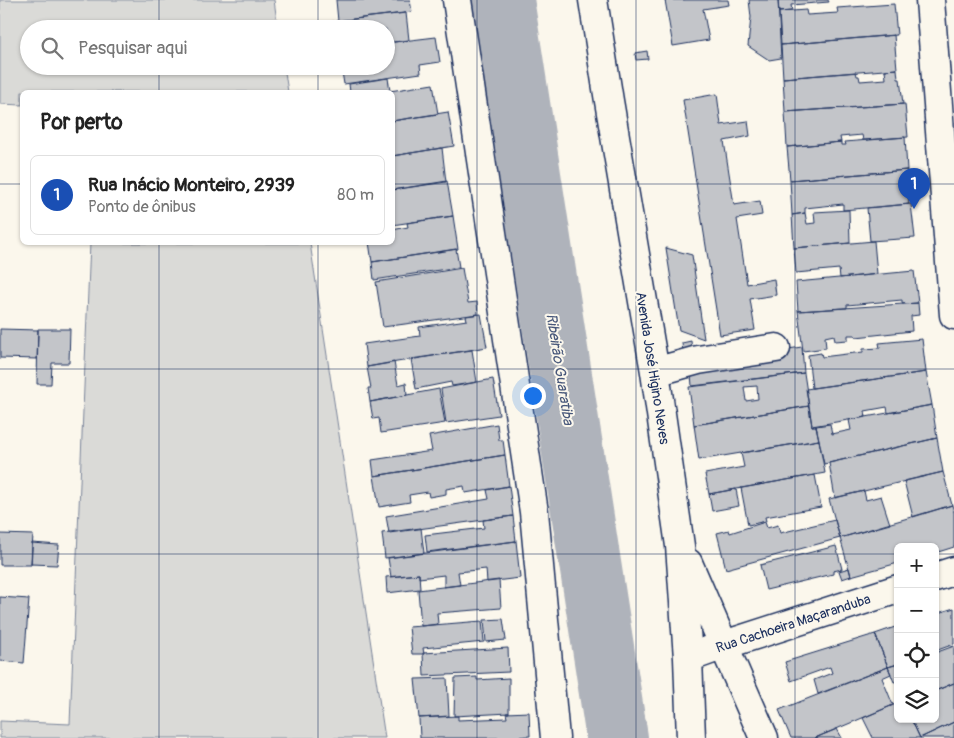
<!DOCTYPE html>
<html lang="pt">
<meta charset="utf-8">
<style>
:root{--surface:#fff;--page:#f2f2f2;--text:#222;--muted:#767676;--line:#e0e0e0;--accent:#c8321e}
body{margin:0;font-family:Pangolin,sans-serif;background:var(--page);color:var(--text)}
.controls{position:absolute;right:15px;bottom:15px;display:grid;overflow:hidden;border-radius:8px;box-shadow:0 1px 4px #0004}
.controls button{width:45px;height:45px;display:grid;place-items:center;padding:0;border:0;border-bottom:1px solid var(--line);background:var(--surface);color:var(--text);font:25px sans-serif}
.you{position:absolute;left:532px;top:395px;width:18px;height:18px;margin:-12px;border:4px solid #fff;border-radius:50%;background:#1a73e8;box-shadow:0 0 0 8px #1a73e833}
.badge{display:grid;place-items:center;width:32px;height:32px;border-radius:50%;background:var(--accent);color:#fff;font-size:16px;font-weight:700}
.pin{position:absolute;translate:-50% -41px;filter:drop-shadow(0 1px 2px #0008)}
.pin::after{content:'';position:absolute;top:26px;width:18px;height:15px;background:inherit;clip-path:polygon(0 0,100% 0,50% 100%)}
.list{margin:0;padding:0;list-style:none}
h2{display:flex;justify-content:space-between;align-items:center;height:65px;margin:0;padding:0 20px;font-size:21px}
h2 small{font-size:16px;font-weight:400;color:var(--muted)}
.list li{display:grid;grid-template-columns:32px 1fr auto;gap:15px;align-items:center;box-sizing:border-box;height:80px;margin:0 10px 10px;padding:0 10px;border:1px solid var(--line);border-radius:8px}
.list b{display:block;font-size:19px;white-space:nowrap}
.list p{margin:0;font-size:16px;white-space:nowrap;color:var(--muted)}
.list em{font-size:16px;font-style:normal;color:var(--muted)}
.icon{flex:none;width:28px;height:28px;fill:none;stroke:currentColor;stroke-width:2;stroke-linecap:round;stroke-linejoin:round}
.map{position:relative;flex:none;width:954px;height:738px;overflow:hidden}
.search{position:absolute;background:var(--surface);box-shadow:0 1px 4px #0004;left:20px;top:20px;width:375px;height:55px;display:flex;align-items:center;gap:12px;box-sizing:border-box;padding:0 18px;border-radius:28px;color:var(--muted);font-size:19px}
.panel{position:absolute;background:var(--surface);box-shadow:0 1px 4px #0004;left:20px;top:90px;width:375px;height:155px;border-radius:8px}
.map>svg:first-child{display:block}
</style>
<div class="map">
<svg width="954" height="738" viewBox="0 0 954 738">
<rect width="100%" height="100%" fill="#fbf7ec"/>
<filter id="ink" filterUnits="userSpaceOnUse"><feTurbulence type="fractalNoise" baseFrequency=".02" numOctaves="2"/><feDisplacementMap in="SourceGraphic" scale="10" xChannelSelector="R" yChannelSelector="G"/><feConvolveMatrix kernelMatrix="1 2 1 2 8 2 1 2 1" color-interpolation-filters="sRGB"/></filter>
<g filter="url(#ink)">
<!-- green -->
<path fill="#dadad7" stroke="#7a849a" d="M 0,0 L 274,0 L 278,29 L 29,29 L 29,66 L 284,66 L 288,92 L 22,92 L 22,105 L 0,104 Z
M 90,243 L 310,243 L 385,738 L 0,738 L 0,721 L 70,724 Z"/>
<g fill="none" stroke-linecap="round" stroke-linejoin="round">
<!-- river -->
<path stroke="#afb3bb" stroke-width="62" d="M 503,0 L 617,738"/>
</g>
<!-- building -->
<path fill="#c3c5c9" stroke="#1b2f5e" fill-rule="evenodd" d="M 336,0 L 410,0 L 412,12 L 338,21 Z
M 665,0 L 728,0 L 729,5 L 703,9 L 709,40 L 673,46 Z
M 749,0 L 778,0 L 781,58 L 769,60 L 748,46 L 751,17 Z
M 778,0 L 828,0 L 829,2 L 791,5 L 792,11 L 779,12 Z
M 894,4 L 897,35 L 781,45 L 779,12 L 806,10 L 807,15 L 838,13 L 837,8 Z
M 406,13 L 409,40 L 386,43 L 386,29 L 320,29 L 319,23 Z
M 894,35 L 897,69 L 783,78 L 781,45 Z
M 436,37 L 440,62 L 420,65 L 421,73 L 344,84 L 341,66 L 386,66 L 386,43 Z
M 647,51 L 648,59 L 636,60 L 635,53 Z
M 897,69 L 898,79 L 900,79 L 903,104 L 785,112 L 783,78 L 856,72 L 857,76 L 859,76 L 860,81 L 886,79 L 885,70 Z
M 388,78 L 390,91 L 433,84 L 438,114 L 392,121 L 392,92 L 350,92 L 349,84 Z
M 717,94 L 721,125 L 748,121 L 750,136 L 724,141 L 734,205 L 760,201 L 762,215 L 737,219 L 747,284 L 774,279 L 776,295 L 750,299 L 755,330 L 720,335 L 683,100 Z
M 905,104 L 908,137 L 863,140 L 862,135 L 840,137 L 841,142 L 787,147 L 785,112 Z
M 448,112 L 454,146 L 392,156 L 392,121 Z
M 905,137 L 907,170 L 790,180 L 787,147 L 841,142 L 841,145 L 846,145 L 845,142 Z
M 442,148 L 446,182 L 392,190 L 392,156 Z
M 907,170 L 910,196 L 908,196 L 909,204 L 843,210 L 843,204 L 805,208 L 805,213 L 792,215 L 790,180 Z
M 447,181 L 453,216 L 392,225 L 392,190 Z
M 911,204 L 915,238 L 870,241 L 867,208 Z
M 849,210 L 850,243 L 794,248 L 792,215 L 805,213 L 807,224 L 815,223 L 814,212 Z
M 453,216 L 458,249 L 372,262 L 369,242 L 392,242 L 392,230 L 408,227 L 407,223 Z
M 874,241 L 877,274 L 840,278 L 839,269 L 796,273 L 794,248 Z
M 666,248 L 692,255 L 704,339 L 679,330 Z
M 456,249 L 459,267 L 374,280 L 372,262 Z
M 462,268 L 468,303 L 477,302 L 478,314 L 383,327 L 376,282 Z
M 914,271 L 918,303 L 902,304 L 902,300 L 847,305 L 847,308 L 798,311 L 796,282 Z
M 918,303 L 919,315 L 911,316 L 912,331 L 856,337 L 855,335 L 848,335 L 848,340 L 835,341 L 834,335 L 825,337 L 826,348 L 803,351 L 798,311 Z
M 481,314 L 487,347 L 367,367 L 364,344 L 420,336 L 419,327 L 467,320 L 466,316 Z
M 0,329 L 38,330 L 37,359 L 0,358 Z
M 38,329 L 70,329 L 69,363 L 52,363 L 51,384 L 37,384 Z
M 922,339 L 926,372 L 812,388 L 808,355 L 821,353 L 822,357 L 863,352 L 863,349 L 880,348 L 879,343 Z
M 691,341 L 692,351 L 683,352 L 682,343 Z
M 802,347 L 804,373 L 692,386 L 690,363 Z
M 472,350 L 477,382 L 452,386 L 451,382 L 416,389 L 411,359 Z
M 394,362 L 398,385 L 406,383 L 407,395 L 370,402 L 368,388 L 371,388 L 367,367 Z
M 926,372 L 932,405 L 888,413 L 887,407 L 865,411 L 866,417 L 812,426 L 806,389 Z
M 804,373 L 809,406 L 694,425 L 689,387 ZM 757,386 L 758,399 L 746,401 L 744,387 Z
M 493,379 L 499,415 L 446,423 L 441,389 Z
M 439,389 L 445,423 L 381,433 L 379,418 L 373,419 L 370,402 Z
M 932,405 L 937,438 L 824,464 L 816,426 L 830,424 L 832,434 L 851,430 L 849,420 Z
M 809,406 L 812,426 L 816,426 L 819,440 L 699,460 L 694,425 Z
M 497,424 L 499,440 L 503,440 L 505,455 L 374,476 L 372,460 L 432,451 L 429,436 Z
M 937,438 L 943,472 L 835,498 L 829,463 Z
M 819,440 L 825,473 L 709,494 L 705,474 L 744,467 L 741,453 Z
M 505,455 L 509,486 L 465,493 L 464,486 L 446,489 L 446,494 L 429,497 L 428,492 L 409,495 L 410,502 L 379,507 L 374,476 Z
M 943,472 L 952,505 L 913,517 L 904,481 Z
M 815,475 L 821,507 L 765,517 L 766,521 L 748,525 L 741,488 Z
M 509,486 L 513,516 L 389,533 L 386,516 L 489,499 L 487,490 Z
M 736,489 L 739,506 L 712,511 L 709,494 Z
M 864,491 L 866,500 L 881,496 L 890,524 L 840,538 L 829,499 Z
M 952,505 L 954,513 L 954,547 L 935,553 L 935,547 L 898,547 L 898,563 L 851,576 L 840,538 Z
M 513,516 L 516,541 L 427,552 L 425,535 L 484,528 L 483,520 Z
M 835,520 L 840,538 L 726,569 L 717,533 L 729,530 L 730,533 L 765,522 L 767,528 L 778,525 L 780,533 Z
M 421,528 L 424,553 L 385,558 L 382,533 Z
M 0,534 L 33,535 L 31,565 L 0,565 Z
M 516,541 L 520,578 L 487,582 L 486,569 L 458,572 L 460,585 L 444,587 L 444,575 L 419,578 L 419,574 L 391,577 L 388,558 Z
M 32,543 L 59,545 L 57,565 L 31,564 Z
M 836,546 L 842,569 L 833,571 L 833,574 L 766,590 L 760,565 Z
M 849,568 L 851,576 L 842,579 L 839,571 Z
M 419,574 L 420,589 L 387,593 L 386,577 Z
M 499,580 L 501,608 L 437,613 L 438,624 L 421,626 L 418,590 Z
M 0,597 L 29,599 L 24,663 L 0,661 Z
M 954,608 L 954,644 L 935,651 L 935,614 Z
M 503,619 L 506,640 L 486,642 L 484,620 Z
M 482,621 L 484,642 L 423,648 L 424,654 L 412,654 L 409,627 Z
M 898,626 L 898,664 L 888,667 L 875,634 Z
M 875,634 L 888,667 L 818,694 L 814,680 L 832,673 L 830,667 L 791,681 L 785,662 Z
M 954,646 L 954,683 L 935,691 L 935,653 Z
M 508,648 L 509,672 L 424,676 L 423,653 Z
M 898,664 L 898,681 L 894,682 L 888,667 Z
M 888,667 L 891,674 L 882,678 L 893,705 L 815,738 L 791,738 L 779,710 Z
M 477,677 L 477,680 L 509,678 L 509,713 L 454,716 L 455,678 Z
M 447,678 L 449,716 L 419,718 L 415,679 Z
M 954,683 L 954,722 L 920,738 L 911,719 L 935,719 L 935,691 Z
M 898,703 L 898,719 L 911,719 L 920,738 L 873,738 L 863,718 Z
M 529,712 L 530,736 L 498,738 L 420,738 L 419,718 L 458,716 L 458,720 L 507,718 L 506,713 Z
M 954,722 L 954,738 L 920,738 Z
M 837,729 L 842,738 L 815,738 Z"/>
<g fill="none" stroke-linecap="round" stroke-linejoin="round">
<defs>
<path id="minor" d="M 457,0 L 534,512 L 555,738
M 593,0 L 609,101 L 655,372 L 680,546 L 688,658 L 691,738
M 930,0 L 954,315
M 655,372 L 698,360 L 776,348
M 688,563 L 764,738
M 935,577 L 954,571
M 688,658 L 724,645 L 898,589"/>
</defs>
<!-- minor casing -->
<use href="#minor" stroke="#1b2f5e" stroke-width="31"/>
<!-- minor -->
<use href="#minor" stroke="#fbf7ec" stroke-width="28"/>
</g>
</g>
<!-- grid -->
<path fill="none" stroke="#1b2f5e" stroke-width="1" stroke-opacity="0.55" d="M 159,0 L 159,29M 318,0 L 318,29M 477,0 L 477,738M 636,0 L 636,738M 795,0 L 795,738M 159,66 L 159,92M 318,66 L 318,92M 0,184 L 22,184M 392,184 L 954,184M 159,242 L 159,738M 318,242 L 318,738M 0,369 L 954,369M 0,554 L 898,554M 935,554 L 954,554"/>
<g text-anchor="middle" stroke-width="4" stroke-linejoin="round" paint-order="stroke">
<!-- street labels -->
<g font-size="14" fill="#1b2f5e" stroke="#fbf7ec">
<text transform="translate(653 368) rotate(81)" y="5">Avenida José Higino Neves</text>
<text transform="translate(793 623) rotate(-18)" y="5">Rua Cachoeira Maçaranduba</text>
</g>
<!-- water labels -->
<g font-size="15" font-style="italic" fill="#47577a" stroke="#fbf7ec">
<text transform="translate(560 369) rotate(81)" y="5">Ribeirão Guaratiba</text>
</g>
</g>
</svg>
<div class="controls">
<button>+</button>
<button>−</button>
<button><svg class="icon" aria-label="locate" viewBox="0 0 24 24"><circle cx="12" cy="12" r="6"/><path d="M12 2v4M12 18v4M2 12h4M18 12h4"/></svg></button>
<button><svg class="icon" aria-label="layers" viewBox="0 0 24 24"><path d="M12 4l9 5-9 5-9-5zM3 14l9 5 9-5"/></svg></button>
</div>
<div class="you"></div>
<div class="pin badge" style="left:914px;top:209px;background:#1a4fb4">1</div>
<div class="search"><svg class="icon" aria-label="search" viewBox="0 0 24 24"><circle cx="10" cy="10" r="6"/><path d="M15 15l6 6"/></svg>Pesquisar aqui</div>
<section class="panel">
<h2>Por perto<small></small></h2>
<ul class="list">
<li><span class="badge" style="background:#1a4fb4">1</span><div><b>Rua Inácio Monteiro, 2939</b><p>Ponto de ônibus</p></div><em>80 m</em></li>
</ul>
</section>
</div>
